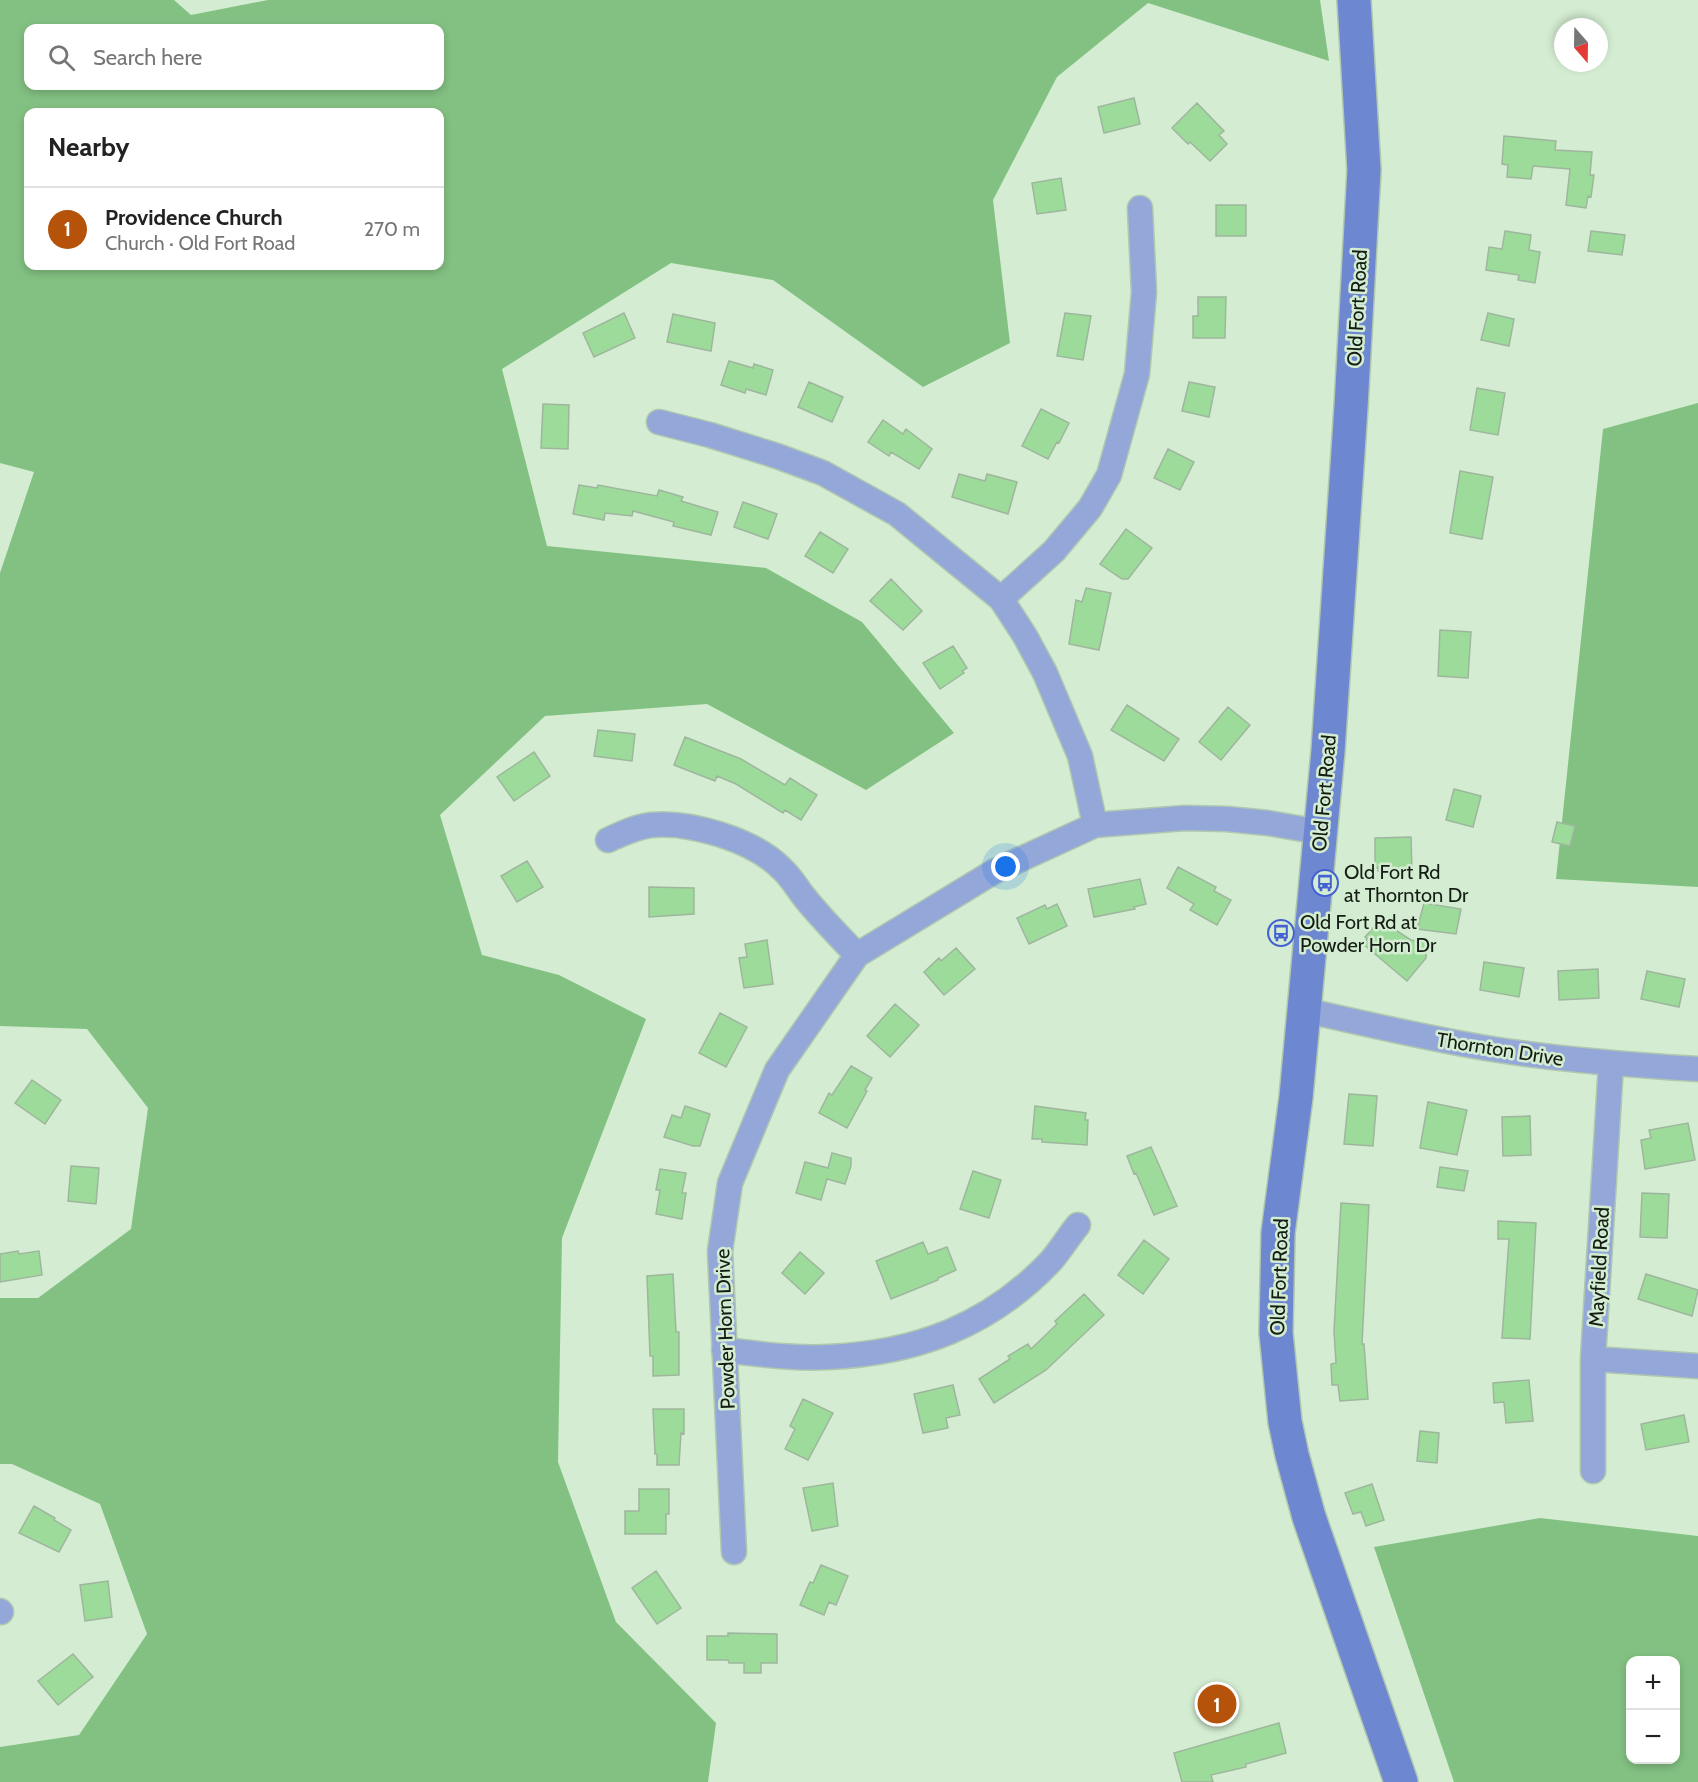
<!DOCTYPE html>
<meta charset="utf-8">
<style>
:root{--surface:#fff;--page:#f2f2f2;--text:#222;--muted:#767676;--line:#e0e0e0;--accent:#b45309}
body{margin:0;font-family:Cabin,sans-serif;background:var(--page);color:var(--text)}
.controls{position:absolute;right:18px;bottom:18px;display:grid;overflow:hidden;border-radius:12px;box-shadow:0 3px 9px #0003}
.controls button{width:54px;height:54px;display:grid;place-items:center;padding:0;border:0;border-bottom:2px solid var(--line);background:var(--surface);color:var(--text);font:30px sans-serif}
.compass{position:absolute;left:1554px;top:18px;width:54px;height:54px;border-radius:50%;background:var(--surface);box-shadow:0 3px 9px #0003;rotate:160deg}
.you{position:absolute;left:1006px;top:867px;width:21px;height:21px;margin:-15px;border:4px solid #fff;border-radius:50%;background:#1a73e8;box-shadow:0 0 0 9px #1a73e833}
.badge{display:grid;place-items:center;width:39px;height:39px;border-radius:50%;background:var(--accent);color:#fff;font-size:20px;font-weight:700}
.pin{position:absolute;translate:-50% -50%;border:3px solid #fff;box-shadow:0 2px 6px #0006}
.list{margin:0;padding:0;list-style:none}
h2{display:flex;justify-content:space-between;align-items:center;height:78px;margin:0;padding:0 24px;font-size:26px}
h2 small{font-size:20px;font-weight:400;color:var(--muted)}
.list li{display:grid;grid-template-columns:39px 1fr auto;gap:18px;align-items:center;box-sizing:border-box;height:84px;padding:0 24px;border-top:2px solid var(--line)}
.list b{display:block;font-size:22px;white-space:nowrap}
.list p{margin:0;font-size:20px;white-space:nowrap;color:var(--muted)}
.list em{font-size:20px;font-style:normal;color:var(--muted)}
.icon{flex:none;width:33px;height:33px;fill:none;stroke:currentColor;stroke-width:2;stroke-linecap:round;stroke-linejoin:round}
.map{position:relative;flex:none;width:1698px;height:1782px;overflow:hidden}
.search{position:absolute;background:var(--surface);box-shadow:0 3px 9px #0003;left:24px;top:24px;width:420px;height:66px;display:flex;align-items:center;gap:15px;box-sizing:border-box;padding:0 21px;border-radius:12px;color:var(--muted);font-size:22px}
.panel{position:absolute;background:var(--surface);box-shadow:0 3px 9px #0003;left:24px;top:108px;width:420px;height:162px;border-radius:12px}
.map>svg:first-child{display:block}
</style>
<div class="map">
<svg width="1698" height="1782" viewBox="0 0 1698 1782">
<rect width="100%" height="100%" fill="#d4edd2"/>
<!-- forest -->
<path fill="#83c182" fill-rule="evenodd" d="M 0,0 L 174,0 L 191,15 L 268,0 L 1320,0 L 1329,61 L 1148,3 L 1057,77 L 993,200 L 1010,343 L 923,387 L 773,280 L 671,263 L 502,369 L 547,546 L 766,568 L 862,622 L 954,733 L 866,790 L 707,704 L 545,716 L 440,815 L 482,955 L 559,975 L 646,1019 L 562,1238 L 558,1462 L 616,1622 L 716,1723 L 708,1782 L 0,1782 L 0,1747 L 79,1735 L 147,1634 L 100,1504 L 12,1464 L 0,1464 L 0,1298 L 38,1298 L 131,1229 L 148,1108 L 87,1029 L 0,1026 L 0,573 L 34,472 L 0,463 ZM 440,28 L 440,86 L 28,86 L 28,28 ZM 28,112 L 440,112 L 440,266 L 28,266 Z
M 1698,403 L 1698,887 L 1556,879 L 1603,429 Z
M 1540,1518 L 1698,1536 L 1698,1782 L 1454,1782 L 1374,1547 ZM 1630,1660 L 1676,1660 L 1676,1760 L 1630,1760 Z"/>
<!-- building -->
<path fill="#9ddb9a" stroke="#9eb69d" stroke-width="1.5" d="M 1134,98 L 1140,124 L 1104,133 L 1098,107 Z
M 1197,103 L 1224,131 L 1219,135 L 1227,144 L 1210,161 L 1190,142 L 1188,144 L 1172,128 Z
M 1504,136 L 1556,141 L 1555,150 L 1592,152 L 1590,175 L 1594,175 L 1591,197 L 1588,196 L 1586,208 L 1566,205 L 1570,169 L 1533,166 L 1531,179 L 1507,177 L 1508,165 L 1502,164 Z
M 1061,178 L 1066,210 L 1037,214 L 1032,183 Z
M 1216,205 L 1246,205 L 1246,236 L 1216,236 Z
M 1505,231 L 1531,235 L 1529,250 L 1540,252 L 1535,283 L 1518,280 L 1519,275 L 1486,270 L 1489,247 L 1502,249 Z
M 1591,231 L 1625,235 L 1622,255 L 1588,251 Z
M 1198,297 L 1226,297 L 1225,338 L 1193,338 L 1193,316 L 1198,316 Z
M 624,313 L 635,338 L 594,357 L 583,333 Z
M 1065,313 L 1091,316 L 1083,360 L 1057,356 Z
M 1488,313 L 1514,319 L 1509,346 L 1481,340 Z
M 673,314 L 715,323 L 711,351 L 667,342 Z
M 729,361 L 753,368 L 754,364 L 773,370 L 766,395 L 746,389 L 745,393 L 721,385 Z
M 809,382 L 843,397 L 832,422 L 798,407 Z
M 1189,382 L 1215,387 L 1209,417 L 1182,411 Z
M 1477,388 L 1505,393 L 1498,435 L 1470,430 Z
M 543,404 L 569,405 L 568,449 L 541,448 Z
M 1041,409 L 1069,423 L 1059,443 L 1057,442 L 1048,459 L 1022,446 Z
M 883,420 L 903,434 L 906,429 L 932,449 L 919,469 L 891,452 L 889,456 L 868,442 Z
M 1168,449 L 1194,462 L 1180,490 L 1154,478 Z
M 1460,471 L 1493,477 L 1482,539 L 1450,533 Z
M 959,474 L 985,481 L 987,474 L 1017,482 L 1008,514 L 952,497 Z
M 579,485 L 597,488 L 598,485 L 657,496 L 659,490 L 683,497 L 681,501 L 718,512 L 711,535 L 673,526 L 674,522 L 633,511 L 632,516 L 605,513 L 604,520 L 573,514 Z
M 743,502 L 777,514 L 768,539 L 734,527 Z
M 1126,529 L 1152,548 L 1128,579 L 1122,579 L 1100,564 Z
M 820,532 L 848,549 L 833,573 L 805,556 Z
M 891,579 L 922,611 L 903,630 L 870,601 Z
M 1086,588 L 1111,593 L 1099,650 L 1069,644 L 1076,600 L 1082,602 Z
M 1440,630 L 1471,632 L 1468,678 L 1438,676 Z
M 953,646 L 967,668 L 962,671 L 964,673 L 940,689 L 923,663 Z
M 1127,705 L 1179,739 L 1164,761 L 1111,730 Z
M 1228,707 L 1250,725 L 1221,760 L 1199,742 Z
M 598,730 L 635,734 L 632,761 L 594,756 Z
M 685,737 L 741,759 L 785,785 L 790,778 L 817,795 L 801,820 L 785,810 L 783,813 L 736,784 L 717,776 L 715,781 L 674,765 Z
M 534,752 L 550,776 L 514,801 L 497,777 Z
M 1454,789 L 1481,796 L 1473,827 L 1446,820 Z
M 1557,822 L 1575,826 L 1570,846 L 1552,842 Z
M 1411,837 L 1412,870 L 1378,871 L 1378,867 L 1375,868 L 1375,838 Z
M 527,861 L 543,887 L 517,902 L 501,876 Z
M 1178,867 L 1216,887 L 1214,891 L 1231,900 L 1217,925 L 1190,910 L 1194,904 L 1167,888 Z
M 1140,879 L 1146,904 L 1134,907 L 1135,909 L 1094,917 L 1088,889 Z
M 649,887 L 694,888 L 694,914 L 649,917 Z
M 1424,903 L 1461,909 L 1456,934 L 1417,929 Z
M 1057,904 L 1067,926 L 1029,944 L 1017,918 L 1045,905 L 1047,909 Z
M 1380,920 L 1411,940 L 1427,942 L 1426,958 L 1407,981 L 1363,944 L 1367,939 L 1365,937 Z
M 767,940 L 773,984 L 744,988 L 739,958 L 747,957 L 745,944 Z
M 956,948 L 975,969 L 944,995 L 924,972 L 939,958 L 941,961 Z
M 1484,962 L 1524,968 L 1519,997 L 1480,990 Z
M 1598,969 L 1599,998 L 1559,1000 L 1558,971 Z
M 1647,971 L 1685,979 L 1679,1007 L 1641,999 Z
M 895,1004 L 919,1025 L 890,1057 L 867,1036 Z
M 720,1013 L 747,1027 L 726,1067 L 699,1053 Z
M 851,1066 L 872,1078 L 865,1090 L 867,1091 L 847,1128 L 819,1113 L 829,1093 L 832,1095 Z
M 32,1080 L 61,1100 L 45,1124 L 15,1103 Z
M 1349,1094 L 1377,1096 L 1373,1146 L 1344,1144 Z
M 1428,1102 L 1467,1110 L 1457,1155 L 1420,1148 Z
M 685,1106 L 710,1114 L 700,1146 L 693,1146 L 664,1137 L 672,1115 L 681,1118 Z
M 1035,1106 L 1086,1113 L 1085,1120 L 1088,1120 L 1087,1145 L 1042,1142 L 1042,1139 L 1032,1139 Z
M 1530,1116 L 1531,1155 L 1503,1156 L 1502,1117 Z
M 1688,1123 L 1695,1160 L 1645,1169 L 1641,1140 L 1651,1138 L 1649,1130 Z
M 1151,1147 L 1177,1206 L 1154,1215 L 1136,1173 L 1134,1174 L 1127,1156 Z
M 832,1153 L 851,1158 L 851,1166 L 845,1184 L 827,1179 L 821,1200 L 796,1193 L 805,1162 L 828,1168 Z
M 71,1166 L 99,1168 L 96,1204 L 68,1201 Z
M 1440,1167 L 1468,1171 L 1464,1191 L 1437,1187 Z
M 660,1169 L 686,1173 L 682,1193 L 686,1193 L 682,1219 L 656,1214 L 660,1190 L 656,1190 Z
M 973,1171 L 1001,1180 L 989,1218 L 960,1209 Z
M 1642,1193 L 1669,1194 L 1667,1238 L 1640,1237 Z
M 1341,1203 L 1369,1205 L 1362,1344 L 1364,1344 L 1368,1399 L 1340,1401 L 1338,1385 L 1332,1385 L 1331,1364 L 1336,1363 L 1334,1331 Z
M 1498,1221 L 1536,1223 L 1530,1339 L 1502,1338 L 1509,1239 L 1498,1239 Z
M 1144,1240 L 1169,1259 L 1143,1294 L 1118,1275 Z
M 923,1242 L 928,1254 L 947,1247 L 956,1270 L 938,1278 L 938,1280 L 891,1299 L 876,1261 Z
M 18,1251 L 19,1254 L 39,1251 L 42,1275 L 0,1282 L 0,1254 Z
M 800,1252 L 824,1273 L 805,1294 L 782,1273 Z
M 673,1274 L 676,1332 L 679,1332 L 679,1375 L 653,1376 L 653,1356 L 650,1356 L 647,1276 Z
M 1646,1274 L 1698,1290 L 1692,1316 L 1638,1299 Z
M 1084,1294 L 1104,1315 L 1046,1370 L 994,1403 L 979,1379 L 1010,1359 L 1008,1356 L 1028,1344 L 1031,1349 L 1057,1324 L 1055,1321 Z
M 1529,1380 L 1533,1421 L 1506,1423 L 1504,1402 L 1494,1403 L 1493,1383 Z
M 953,1385 L 960,1415 L 946,1418 L 948,1428 L 923,1433 L 914,1394 Z
M 803,1399 L 833,1413 L 808,1460 L 785,1449 L 795,1429 L 790,1426 Z
M 653,1409 L 684,1409 L 684,1434 L 681,1433 L 679,1465 L 657,1465 L 657,1454 L 655,1454 Z
M 1684,1415 L 1689,1442 L 1646,1450 L 1641,1424 Z
M 1420,1431 L 1439,1433 L 1437,1463 L 1417,1461 Z
M 833,1483 L 838,1526 L 812,1531 L 803,1488 Z
M 1372,1484 L 1384,1520 L 1366,1526 L 1361,1512 L 1353,1514 L 1345,1493 Z
M 639,1489 L 669,1489 L 669,1514 L 666,1514 L 666,1534 L 625,1534 L 625,1511 L 639,1511 Z
M 34,1506 L 55,1518 L 54,1520 L 71,1530 L 59,1552 L 19,1533 Z
M 821,1565 L 848,1576 L 836,1605 L 829,1602 L 824,1615 L 800,1605 L 810,1582 L 813,1583 Z
M 656,1571 L 681,1608 L 657,1624 L 632,1588 Z
M 108,1581 L 112,1617 L 85,1621 L 80,1585 Z
M 728,1633 L 777,1634 L 777,1663 L 761,1663 L 761,1673 L 744,1673 L 744,1663 L 729,1663 L 728,1660 L 707,1660 L 707,1636 L 728,1636 Z
M 73,1654 L 93,1677 L 58,1705 L 38,1681 Z
M 1279,1723 L 1286,1753 L 1246,1764 L 1246,1767 L 1211,1775 L 1213,1782 L 1182,1782 L 1174,1753 Z"/>
<g fill="none" stroke-linecap="round" stroke-linejoin="round">
<defs>
<path id="minor" d="M 659,422 L 710,435 L 777,456 L 823,473 L 897,514 L 1001,599 L 1025,636 L 1045,673 L 1080,756 L 1095,825
M 1001,599 L 1054,551 L 1090,508 L 1109,475 L 1137,374 L 1144,292 L 1140,208
M 608,840 C 621,834 635,827 651,825 C 690,821 754,840 782,869 C 791,877 797,888 805,898 C 821,918 839,936 857,955
M 1304,1010 C 1366,1024 1429,1039 1492,1049 C 1561,1060 1629,1065 1698,1069
M 724,1350 C 759,1354 794,1359 829,1357 C 916,1353 989,1326 1050,1262 C 1060,1251 1068,1237 1078,1225
M 1593,1359 L 1698,1366
M 1593,1471 L 1593,1359 L 1611,1064
M 734,1552 L 720,1251 L 730,1183 L 777,1070 L 857,955 L 995,871 L 1095,825 L 1185,818 L 1227,819 L 1268,823 L 1320,832
M 0,1611 L 1,1612"/>
<path id="secondary" d="M 1354,0 L 1364,170 L 1351,407 L 1328,751 L 1296,1097 L 1278,1233 L 1276,1333 L 1285,1422 L 1292,1455 L 1309,1517 L 1401,1782"/>
</defs>
<!-- minor casing -->
<use href="#minor" stroke="#b1c8b0" stroke-width="27"/>
<!-- secondary casing -->
<use href="#secondary" stroke="#b1c8b0" stroke-width="36"/>
<!-- minor -->
<use href="#minor" stroke="#94a7d9" stroke-width="24"/>
<!-- secondary -->
<use href="#secondary" stroke="#6e87d1" stroke-width="33"/>
</g>
<!-- icons -->
<defs>
<symbol id="bus-ring" viewBox="-11 -11 22 22"><circle r="9.5" fill="#d4edd2" stroke="#4461d4" stroke-width="1.5"/><path d="M-5-6H5V4H4V6H2V4H-2V6H-4V4H-5ZM-3.5-4V0h7V-4ZM-3.5 1.2v1.5H-2V1.2ZM2 1.2v1.5H3.5V1.2Z" fill="#4461d4"/></symbol>
</defs>
<g fill-rule="evenodd">
<use href="#bus-ring" x="1310" y="868" width="30" height="30"/>
<use href="#bus-ring" x="1266" y="918" width="30" height="30"/>
</g>
<g text-anchor="middle" stroke-width="5" stroke-linejoin="round" paint-order="stroke">
<!-- street labels -->
<g font-size="20" fill="#141d13" stroke="#d4edd2">
<text transform="translate(1357 308) rotate(-87)" y="7">Old Fort Road</text>
<text transform="translate(1324 793) rotate(-85)" y="7">Old Fort Road</text>
<text transform="translate(1500 1049) rotate(9)" y="7">Thornton Drive</text>
<text transform="translate(1599 1267) rotate(-87)" y="7">Mayfield Road</text>
<text transform="translate(1279 1277) rotate(-88)" y="7">Old Fort Road</text>
<text transform="translate(725 1329) rotate(-92)" y="7">Powder Horn Drive</text>
</g>
<!-- poi labels -->
<g font-size="20" fill="#141d13" stroke="#d4edd2" text-anchor="start">
<text x="1344" y="879">Old Fort Rd<tspan x="1344" dy="23">at Thornton Dr</tspan></text>
<text x="1300" y="929">Old Fort Rd at<tspan x="1300" dy="23">Powder Horn Dr</tspan></text>
</g>
</g>
</svg>
<div class="controls">
<button>+</button>
<button>−</button>
</div>
<svg class="compass" viewBox="-18 -18 36 36"><path d="M0-13l5 13h-10z" fill="#e53935"/><path d="M0 13l5-13h-10z" fill="#767676"/></svg>
<div class="you"></div>
<div class="pin badge" style="left:1217px;top:1704px">1</div>
<div class="search"><svg class="icon" aria-label="search" viewBox="0 0 24 24"><circle cx="10" cy="10" r="6"/><path d="M15 15l6 6"/></svg>Search here</div>
<section class="panel">
<h2>Nearby<small></small></h2>
<ul class="list">
<li><span class="badge">1</span><div><b>Providence Church</b><p>Church · Old Fort Road</p></div><em>270 m</em></li>
</ul>
</section>
</div>
